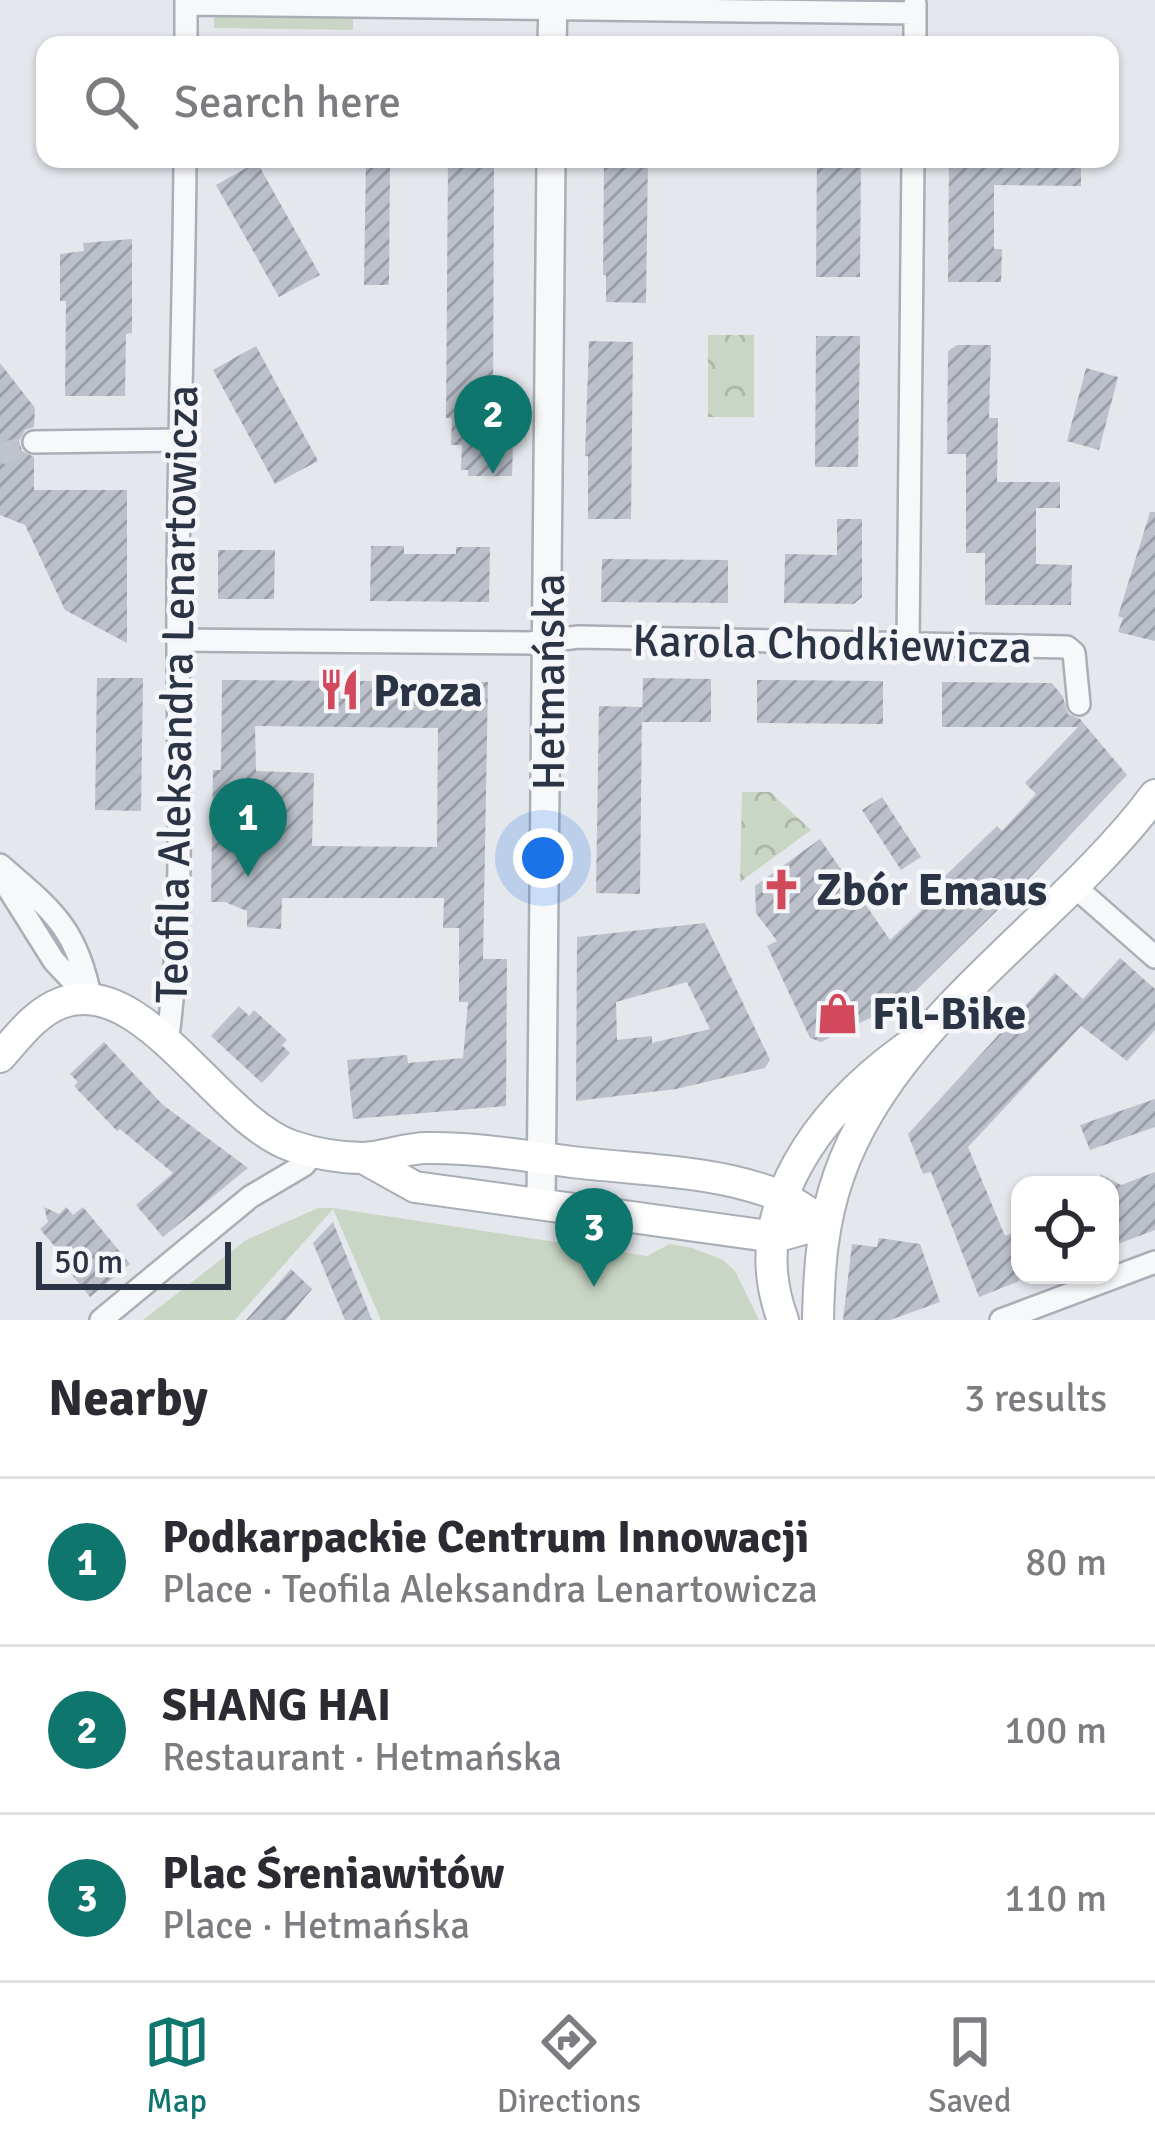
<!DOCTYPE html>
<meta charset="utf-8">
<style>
:root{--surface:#fff;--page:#f2f2f3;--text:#2b2b33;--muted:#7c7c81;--line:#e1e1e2;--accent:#0f766e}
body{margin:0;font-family:Signika,sans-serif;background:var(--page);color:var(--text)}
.controls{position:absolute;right:36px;bottom:36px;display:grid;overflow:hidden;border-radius:24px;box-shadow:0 3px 9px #0004}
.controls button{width:108px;height:108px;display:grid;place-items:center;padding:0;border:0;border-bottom:3px solid var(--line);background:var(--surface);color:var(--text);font:60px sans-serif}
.scale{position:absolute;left:36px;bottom:30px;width:195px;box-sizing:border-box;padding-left:12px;border:6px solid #2b3445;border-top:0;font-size:33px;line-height:42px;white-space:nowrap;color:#2b3445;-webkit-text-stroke:9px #f4f6f9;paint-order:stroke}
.you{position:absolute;left:543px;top:858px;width:42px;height:42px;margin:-30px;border:9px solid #fff;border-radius:50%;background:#1a73e8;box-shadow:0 0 0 18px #1a73e833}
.badge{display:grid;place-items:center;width:78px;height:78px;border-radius:50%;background:var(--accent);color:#fff;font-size:39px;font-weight:700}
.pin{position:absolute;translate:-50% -99px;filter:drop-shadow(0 3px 6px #0008)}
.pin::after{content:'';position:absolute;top:63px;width:42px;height:36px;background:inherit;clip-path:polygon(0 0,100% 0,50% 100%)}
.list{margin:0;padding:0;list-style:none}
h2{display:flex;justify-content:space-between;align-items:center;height:156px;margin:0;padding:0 48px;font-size:51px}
h2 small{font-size:39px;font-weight:400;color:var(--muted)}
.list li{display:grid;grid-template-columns:78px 1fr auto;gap:36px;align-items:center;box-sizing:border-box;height:168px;padding:0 48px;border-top:3px solid var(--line)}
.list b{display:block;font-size:45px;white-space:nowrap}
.list p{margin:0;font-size:39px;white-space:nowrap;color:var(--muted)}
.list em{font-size:39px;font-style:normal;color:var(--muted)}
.icon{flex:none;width:66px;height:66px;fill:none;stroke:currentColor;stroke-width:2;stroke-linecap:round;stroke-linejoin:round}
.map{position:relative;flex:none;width:1155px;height:1320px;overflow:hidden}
.search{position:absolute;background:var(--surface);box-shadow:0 3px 9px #0004;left:36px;right:36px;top:36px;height:132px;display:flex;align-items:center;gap:30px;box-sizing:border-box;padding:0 42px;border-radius:24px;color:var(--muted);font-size:45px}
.sheet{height:660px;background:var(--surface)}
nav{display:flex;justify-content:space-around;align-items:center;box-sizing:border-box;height:168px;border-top:3px solid var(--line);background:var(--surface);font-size:33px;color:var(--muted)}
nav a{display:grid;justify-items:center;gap:6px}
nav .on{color:var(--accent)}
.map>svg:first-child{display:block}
</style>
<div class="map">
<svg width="1155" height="1320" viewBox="0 0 1155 1320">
<defs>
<pattern id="park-crowns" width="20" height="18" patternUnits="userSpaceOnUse" patternTransform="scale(3)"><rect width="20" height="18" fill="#c9d6c5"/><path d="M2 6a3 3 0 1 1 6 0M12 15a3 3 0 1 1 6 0" fill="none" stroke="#adb8ab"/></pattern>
<pattern id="building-hatch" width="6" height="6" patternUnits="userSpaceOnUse" patternTransform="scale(3)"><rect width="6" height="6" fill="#bbc0ca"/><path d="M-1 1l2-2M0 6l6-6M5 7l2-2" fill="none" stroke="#989da6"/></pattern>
</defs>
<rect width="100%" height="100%" fill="#e4e7ec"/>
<!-- grass -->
<path fill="#c9d6c5" d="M 214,15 L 353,17 L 353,30 L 214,28 Z
M 318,1208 L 333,1208 L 647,1256 L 670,1244 L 692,1248 L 723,1260 L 735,1271 L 759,1320 L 381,1320 L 333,1209 L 235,1320 L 143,1320 L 246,1240 Z"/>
<!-- park -->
<path fill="url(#park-crowns)" d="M 708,335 L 754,335 L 754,417 L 708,417 Z
M 742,792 L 770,792 L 811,830 L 740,882 Z"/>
<!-- building -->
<path fill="url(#building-hatch)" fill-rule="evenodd" d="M 366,159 L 390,159 L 389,285 L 364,285 Z
M 448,159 L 494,159 L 493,417 L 509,418 L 508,434 L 513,444 L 512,476 L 468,476 L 468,470 L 461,470 L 462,445 L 451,445 L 452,418 L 446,418 Z
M 604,159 L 648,159 L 646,303 L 606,302 L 606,275 L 603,275 Z
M 817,159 L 861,159 L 860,277 L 816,277 Z
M 949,159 L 1081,159 L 1081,186 L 994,185 L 994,249 L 1002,249 L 1001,282 L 948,282 Z
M 257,162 L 320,275 L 279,297 L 216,185 Z
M 132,239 L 132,333 L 126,334 L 125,396 L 65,396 L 66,301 L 60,301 L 60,254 L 84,251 L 83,243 Z
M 816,336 L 860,336 L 858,467 L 815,467 Z
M 589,341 L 633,342 L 631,519 L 588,519 L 588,456 L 585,456 Z
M 957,345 L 991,345 L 989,418 L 998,418 L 997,482 L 1060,482 L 1060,508 L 1036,508 L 1036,564 L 1072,565 L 1071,605 L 985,605 L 985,553 L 966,553 L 966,454 L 947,454 L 948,351 Z
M 256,346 L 318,461 L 275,484 L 213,370 Z
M 0,363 L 35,408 L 34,427 L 25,430 L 19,441 L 22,451 L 34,457 L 34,490 L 127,490 L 127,643 L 65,610 L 25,525 L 0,515 Z
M 1086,368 L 1118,377 L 1099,450 L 1067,441 Z
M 1150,512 L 1155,512 L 1155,641 L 1118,632 L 1123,618 L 1118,616 Z
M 837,519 L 862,519 L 862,597 L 854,604 L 784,603 L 785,554 L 837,555 Z
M 371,546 L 404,546 L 404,554 L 456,554 L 456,547 L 490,547 L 489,602 L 370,601 Z
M 218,550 L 275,550 L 274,599 L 218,599 Z
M 602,559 L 728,560 L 728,603 L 601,602 Z
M 97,678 L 143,678 L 141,811 L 95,810 Z
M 643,678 L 711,679 L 711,722 L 642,722 Z
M 222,680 L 488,682 L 483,959 L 507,959 L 506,1106 L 353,1119 L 347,1060 L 407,1055 L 408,1063 L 463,1058 L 468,1002 L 459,1002 L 459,928 L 443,928 L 444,898 L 282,898 L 281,929 L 247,927 L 247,911 L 225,902 L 211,902 L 213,770 L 221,770 ZM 255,726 L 438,728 L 437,847 L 312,846 L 314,773 L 256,771 Z
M 757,680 L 883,681 L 883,724 L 757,723 Z
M 942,682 L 1052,683 L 1063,697 L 1068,714 L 1080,719 L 1127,775 L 1023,885 L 905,1001 L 821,1042 L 810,1038 L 767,946 L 777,941 L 756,913 L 755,886 L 820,839 L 890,940 L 947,886 L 941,880 L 997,826 L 1002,831 L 1036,794 L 1025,783 L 1078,727 L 942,727 Z
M 599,706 L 642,707 L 640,894 L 596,893 Z
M 882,797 L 921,857 L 901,870 L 862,810 Z
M 705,923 L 770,1060 L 765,1068 L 676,1089 L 576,1101 L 577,937 ZM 687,982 L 710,1029 L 652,1043 L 652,1036 L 617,1040 L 616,1002 Z
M 1120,958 L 1155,989 L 1155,1030 L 1127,1061 L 1081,1026 L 968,1147 L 1005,1236 L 1020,1230 L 1019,1281 L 979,1297 L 931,1172 L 923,1174 L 908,1134 L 1055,973 L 1083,999 Z
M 239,1006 L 249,1016 L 254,1010 L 287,1040 L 282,1045 L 290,1053 L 262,1083 L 211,1036 Z
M 104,1042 L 163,1105 L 248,1168 L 163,1237 L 136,1205 L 173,1173 L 120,1129 L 117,1131 L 74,1086 L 78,1082 L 70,1074 Z
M 1155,1099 L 1155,1127 L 1090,1150 L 1080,1125 Z
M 1155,1172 L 1155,1230 L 1110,1247 L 1110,1185 L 1104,1185 L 1100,1174 L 1121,1185 Z
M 44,1207 L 59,1214 L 66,1207 L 73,1215 L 83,1207 L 130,1264 L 90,1297 L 52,1250 L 56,1248 L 40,1229 L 48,1222 Z
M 333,1222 L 372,1320 L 345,1320 L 313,1243 Z
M 879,1238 L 920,1244 L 940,1302 L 890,1320 L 843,1320 L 852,1244 L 877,1247 Z
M 291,1269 L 312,1289 L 286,1320 L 246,1320 Z"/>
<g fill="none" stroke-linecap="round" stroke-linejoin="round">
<!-- minor-tunnel -->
<path stroke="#bfc3cb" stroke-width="21" stroke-dasharray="21 10" stroke-linecap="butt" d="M 0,455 L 34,442"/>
<defs>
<path id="minor" d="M 186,4 L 915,13
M 186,45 L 186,0
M 915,45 L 915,4
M 34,442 L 181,440
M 178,640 L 529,643 L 579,637 L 1067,647 L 1074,653 L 1079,704
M 908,643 L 913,159
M 0,865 C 53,911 77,928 91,1000
M 0,875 L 54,961 L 91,1000
M 1074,886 L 1155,957
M 167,1044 C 185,911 178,777 178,643 C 177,481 184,320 185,159
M 101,1320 L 250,1197 L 304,1165 L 315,1151
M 1001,1320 L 1155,1262"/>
<path id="tertiary" d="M 552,45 L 553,0
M 541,1204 L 551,159"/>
<path id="secondary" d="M 0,1057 C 18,1037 35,1013 61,1003 C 143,972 218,1121 292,1146 C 313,1153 341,1158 364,1158 C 385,1157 405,1148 427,1148 C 475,1147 524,1156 572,1162 C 640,1170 714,1170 778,1195 C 795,1202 810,1214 825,1223
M 363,1158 L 415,1187 L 775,1237 L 825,1223
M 783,1320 C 741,1209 822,1108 907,1047
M 818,1320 C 819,1270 822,1223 839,1175 C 892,1022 1061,922 1155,795"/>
</defs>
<!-- minor casing -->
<use href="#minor" stroke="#a9aeb7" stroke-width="26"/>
<!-- tertiary casing -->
<use href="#tertiary" stroke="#a9aeb7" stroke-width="32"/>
<!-- secondary casing -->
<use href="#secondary" stroke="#a9aeb7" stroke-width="34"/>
<!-- minor -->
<use href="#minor" stroke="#f7f8fa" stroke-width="21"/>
<!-- tertiary -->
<use href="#tertiary" stroke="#f7f8fa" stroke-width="27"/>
<!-- secondary -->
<use href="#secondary" stroke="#fff" stroke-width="30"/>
</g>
<!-- icons -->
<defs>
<symbol id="restaurant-bare" viewBox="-9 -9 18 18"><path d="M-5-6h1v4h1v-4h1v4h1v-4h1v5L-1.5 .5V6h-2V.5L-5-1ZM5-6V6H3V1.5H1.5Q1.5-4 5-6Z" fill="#d1495b" stroke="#f4f6f9" stroke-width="2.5" paint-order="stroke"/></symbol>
<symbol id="church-bare" viewBox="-9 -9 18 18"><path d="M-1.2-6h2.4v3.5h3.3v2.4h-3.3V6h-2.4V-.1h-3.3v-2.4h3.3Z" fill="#d1495b" stroke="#f4f6f9" stroke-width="2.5" paint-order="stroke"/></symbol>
<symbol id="shop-bare" viewBox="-9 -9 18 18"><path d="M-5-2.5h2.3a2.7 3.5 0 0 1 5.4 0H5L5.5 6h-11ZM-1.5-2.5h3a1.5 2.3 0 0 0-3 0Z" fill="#d1495b" stroke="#f4f6f9" stroke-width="2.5" paint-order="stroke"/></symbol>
</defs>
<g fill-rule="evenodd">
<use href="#restaurant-bare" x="310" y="660" width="59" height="59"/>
<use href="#church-bare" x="752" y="860" width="59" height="59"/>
<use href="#shop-bare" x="808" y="984" width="59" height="59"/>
</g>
<g text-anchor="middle" stroke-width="9" stroke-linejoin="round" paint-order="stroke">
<!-- street labels -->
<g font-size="45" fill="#2b3445" stroke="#f4f6f9">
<text transform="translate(832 643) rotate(1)" y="16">Karola Chodkiewicza</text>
<text transform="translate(548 682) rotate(-90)" y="16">Hetmańska</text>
<text transform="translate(176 694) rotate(-89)" y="16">Teofila Aleksandra Lenartowicza</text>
</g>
<!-- poi labels -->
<g font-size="45" font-weight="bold" fill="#2b3445" stroke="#f4f6f9" text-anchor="start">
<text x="373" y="706">Proza</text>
<text x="816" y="905">Zbór Emaus</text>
<text x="872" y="1029">Fil-Bike</text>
</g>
</g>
</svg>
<div class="controls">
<button><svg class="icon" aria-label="locate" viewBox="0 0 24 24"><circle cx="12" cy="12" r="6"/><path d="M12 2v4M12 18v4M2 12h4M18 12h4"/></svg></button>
</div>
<div class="scale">50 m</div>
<div class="you"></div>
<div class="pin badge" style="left:248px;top:877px">1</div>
<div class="pin badge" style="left:493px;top:474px">2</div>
<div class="pin badge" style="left:594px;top:1287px">3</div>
<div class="search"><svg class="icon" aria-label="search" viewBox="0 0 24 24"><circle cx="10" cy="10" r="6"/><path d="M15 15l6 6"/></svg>Search here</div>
</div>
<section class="sheet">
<h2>Nearby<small>3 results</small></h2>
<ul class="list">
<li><span class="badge">1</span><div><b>Podkarpackie Centrum Innowacji</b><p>Place · Teofila Aleksandra Lenartowicza</p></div><em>80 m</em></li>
<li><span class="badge">2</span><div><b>SHANG HAI</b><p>Restaurant · Hetmańska</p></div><em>100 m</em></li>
<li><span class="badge">3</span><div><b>Plac Śreniawitów</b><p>Place · Hetmańska</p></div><em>110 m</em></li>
</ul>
</section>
<nav>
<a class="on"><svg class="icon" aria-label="map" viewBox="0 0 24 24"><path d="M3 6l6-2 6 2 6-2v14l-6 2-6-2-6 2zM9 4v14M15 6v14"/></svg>Map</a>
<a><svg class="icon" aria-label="directions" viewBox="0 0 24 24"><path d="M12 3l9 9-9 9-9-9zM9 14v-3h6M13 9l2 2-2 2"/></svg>Directions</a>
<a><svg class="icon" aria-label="saved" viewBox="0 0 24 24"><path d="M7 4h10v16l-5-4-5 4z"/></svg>Saved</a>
</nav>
